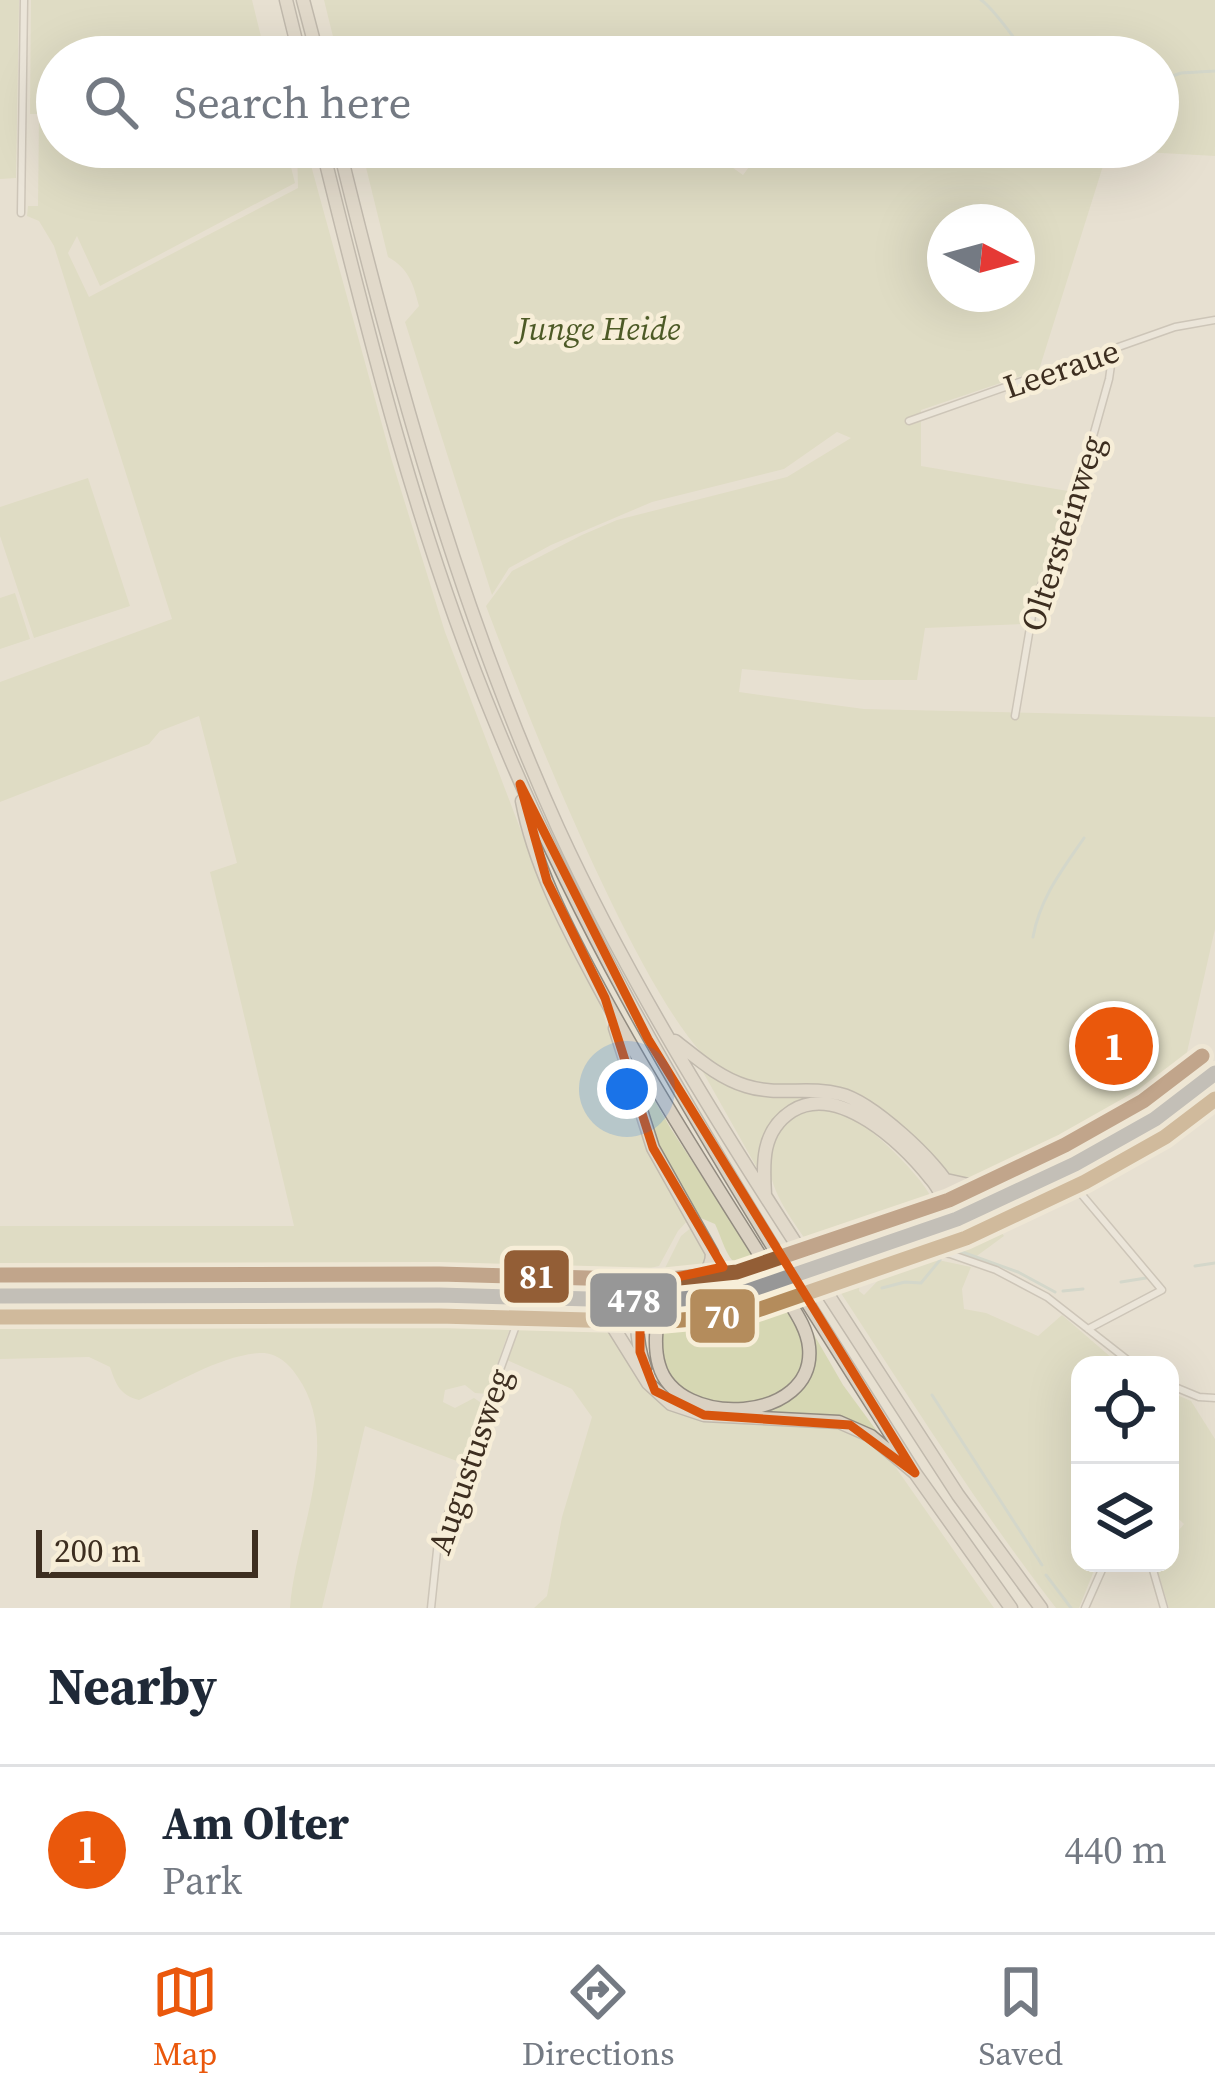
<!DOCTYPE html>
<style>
:root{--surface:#fff;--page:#f2f2f3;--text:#1f2937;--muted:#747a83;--line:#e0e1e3;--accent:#ea580c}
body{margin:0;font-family:"Source Serif 4",serif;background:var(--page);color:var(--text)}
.controls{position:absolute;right:36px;bottom:36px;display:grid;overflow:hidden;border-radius:24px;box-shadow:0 12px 48px #0002}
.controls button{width:108px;height:108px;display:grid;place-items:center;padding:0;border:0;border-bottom:3px solid var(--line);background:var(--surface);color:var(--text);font:60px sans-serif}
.compass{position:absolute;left:927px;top:204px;width:108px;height:108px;border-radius:50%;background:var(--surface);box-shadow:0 12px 48px #0002;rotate:96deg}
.scale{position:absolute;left:36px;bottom:30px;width:222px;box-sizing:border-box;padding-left:12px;border:6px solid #3d2e20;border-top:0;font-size:33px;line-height:42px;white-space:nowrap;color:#3d2e20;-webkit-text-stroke:9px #f7eed8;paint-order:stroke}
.you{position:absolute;left:627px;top:1089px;width:42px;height:42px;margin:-30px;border:9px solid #fff;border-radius:50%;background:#1a73e8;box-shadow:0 0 0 18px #1a73e833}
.badge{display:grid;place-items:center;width:78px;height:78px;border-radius:50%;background:var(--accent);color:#fff;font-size:39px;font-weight:700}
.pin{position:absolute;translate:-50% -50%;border:6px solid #fff;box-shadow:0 3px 12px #0006}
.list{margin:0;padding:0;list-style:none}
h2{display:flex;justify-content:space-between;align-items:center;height:156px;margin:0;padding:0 48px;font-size:51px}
h2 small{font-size:39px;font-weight:400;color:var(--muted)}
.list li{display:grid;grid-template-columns:78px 1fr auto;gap:36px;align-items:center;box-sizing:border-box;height:168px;padding:0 48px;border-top:3px solid var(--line)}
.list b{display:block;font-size:45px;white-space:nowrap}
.list p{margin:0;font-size:39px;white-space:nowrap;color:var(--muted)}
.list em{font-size:39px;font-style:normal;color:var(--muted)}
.icon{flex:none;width:66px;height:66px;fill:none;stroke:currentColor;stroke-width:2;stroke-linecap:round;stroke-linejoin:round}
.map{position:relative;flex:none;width:1215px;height:1608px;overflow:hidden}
.search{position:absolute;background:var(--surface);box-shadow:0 12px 48px #0002;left:36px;right:36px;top:36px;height:132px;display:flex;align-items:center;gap:30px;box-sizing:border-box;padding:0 42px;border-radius:66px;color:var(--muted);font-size:45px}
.sheet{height:324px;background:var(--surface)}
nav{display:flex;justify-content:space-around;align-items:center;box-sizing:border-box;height:168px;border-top:3px solid var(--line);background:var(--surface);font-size:33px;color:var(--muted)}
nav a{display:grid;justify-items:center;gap:6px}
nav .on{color:var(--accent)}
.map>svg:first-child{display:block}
</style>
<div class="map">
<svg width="1215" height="1608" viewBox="0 0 1215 1608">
<rect width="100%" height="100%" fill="#e7e0d1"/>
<!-- green -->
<path fill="#d6d7b3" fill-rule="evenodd" d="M 0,0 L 19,0 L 16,178 L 0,179 Z
M 31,0 L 252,0 L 266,57 L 57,57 L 57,147 L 286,147 L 295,183 L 100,286 L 77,236 L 68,253 L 89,297 L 298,188 L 297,147 L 306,147 L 392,461 L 445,632 L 541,883 L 601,1007 L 647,1149 L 689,1219 L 678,1231 L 659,1266 L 646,1269 L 0,1270 L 0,1226 L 294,1226 L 210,872 L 237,863 L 199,716 L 160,731 L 149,744 L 0,802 L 0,682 L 172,619 L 54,246 L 39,221 L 27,216 L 28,206 L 38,206 L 39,114 L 30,114 Z
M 324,0 L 1215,0 L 1215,156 L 1108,150 L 1039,370 L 921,410 L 921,466 L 1074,492 L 1024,624 L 925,628 L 917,680 L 860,680 L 742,669 L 739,692 L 864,709 L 1215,717 L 1215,929 L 1178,1092 C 1130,1124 1005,1213 948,1174 C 922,1156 882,1107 859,1096 C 852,1093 839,1094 831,1093 C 796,1089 757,1090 725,1073 C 651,1033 520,696 486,606 L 512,571 L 582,535 L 617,520 L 787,477 L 851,438 L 837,432 L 784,469 L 652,502 L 551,545 L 509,568 L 492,595 L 405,322 L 419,306 C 413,283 409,269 388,257 L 361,147 L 710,147 L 708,150 L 743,175 L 764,147 L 1158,147 L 1158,57 L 338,57 ZM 945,222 L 1017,222 L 1017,294 L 945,294 Z
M 88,478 L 130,606 L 34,638 L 0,536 L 0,507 Z
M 15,593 L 30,639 L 0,649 L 0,598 Z
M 628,1054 L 671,1129 L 761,1267 C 729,1276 726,1247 715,1224 L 696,1216 L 648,1129 Z
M 699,1065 L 740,1090 L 758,1095 L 830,1098 C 787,1098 760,1127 757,1168 Z
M 820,1110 C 827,1110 834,1110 840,1111 C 864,1119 921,1175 931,1197 L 915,1209 L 812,1249 C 791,1217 750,1171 780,1130 C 789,1117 805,1111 820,1110 Z
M 987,1212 L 1004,1236 L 974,1258 L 935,1248 L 939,1235 Z
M 693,1226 L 707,1253 L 703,1268 L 689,1275 L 648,1275 L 665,1268 L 681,1236 Z
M 881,1252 L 886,1265 L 860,1279 L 859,1291 L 864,1295 L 905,1253 L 971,1267 L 962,1289 L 964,1309 L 986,1313 L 1038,1336 L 1062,1315 L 1120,1365 L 1080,1365 L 1080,1563 L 1097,1563 L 1079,1608 L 1056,1608 C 972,1500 902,1385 827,1272 Z
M 776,1290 C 786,1305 800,1321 803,1339 C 816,1412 698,1426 667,1373 C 656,1356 662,1328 666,1309 L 724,1302 Z
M 402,1302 L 505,1306 L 511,1325 L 487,1394 L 475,1393 L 465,1385 L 445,1390 L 443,1402 L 455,1408 L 474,1398 L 483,1404 L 462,1463 L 365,1426 L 322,1608 L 290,1608 C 295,1534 344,1442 297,1376 C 289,1363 275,1352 260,1353 C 219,1356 176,1384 139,1400 C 120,1395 116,1385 110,1367 L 89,1357 L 0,1359 L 0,1305 Z
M 533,1302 C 555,1303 578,1303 597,1315 C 605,1320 609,1330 614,1338 C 637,1375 654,1408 699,1419 L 838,1426 L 870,1441 L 894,1465 L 994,1608 L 534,1608 L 547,1596 L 562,1517 L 592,1417 L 572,1389 L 507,1360 L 524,1309 Z
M 805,1319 L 843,1385 L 879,1434 L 833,1415 L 745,1412 L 801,1386 Z
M 1170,1392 L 1191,1401 L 1215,1439 L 1215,1608 L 1169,1608 L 1155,1563 L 1170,1563 L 1170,1541 L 1184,1524 L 1170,1511 Z"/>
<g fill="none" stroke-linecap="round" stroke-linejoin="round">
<!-- stream -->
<path stroke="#bcccc2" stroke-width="3" d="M 981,0 C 994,8 1016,42 1029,57
M 1158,81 L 1181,73 L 1215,71
M 1033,937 C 1040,898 1062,870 1084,838
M 951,1248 L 1018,1272 L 1055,1292
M 1195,1266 L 1215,1263
M 1121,1282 L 1146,1278
M 882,1288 L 905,1282 L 921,1283 L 940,1260
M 1063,1291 L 1083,1289
M 932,1395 L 1042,1565
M 1046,1575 L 1071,1608"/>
<defs>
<path id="street" d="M 21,213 L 24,0
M 909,421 L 1175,327 L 1215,320
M 1015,716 L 1035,598 L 1066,533 L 1109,379 L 1113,351
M 1061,1170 L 1162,1290 L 1088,1329
M 890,1244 L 950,1254 L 996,1270 L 1047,1297 L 1134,1365
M 1170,1385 L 1199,1397 L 1215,1398
M 1151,1563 L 1164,1608
M 431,1608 L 438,1541 L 526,1298
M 1085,1608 L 1105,1563"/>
<path id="secondary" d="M 955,1206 L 1019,1186
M 957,1219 L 1114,1144 L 1215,1073"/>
<path id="primary" d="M 816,1257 L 947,1209
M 823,1268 L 957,1219
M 0,1280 L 512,1279 L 708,1284 L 767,1275
M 0,1296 L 439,1295 L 661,1301 L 723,1296 L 773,1285"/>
<path id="highway" d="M 286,0 L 300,57
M 303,0 L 318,57
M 322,147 C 370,342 418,536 495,722 C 572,912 674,1086 781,1260
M 339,147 C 396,380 459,609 558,828 C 626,976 713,1116 802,1253
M 522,801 C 534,864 565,924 595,980 C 647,1078 707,1171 766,1265
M 615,1028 L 653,1148 L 712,1253 C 712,1277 693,1279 674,1284
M 675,1041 C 697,1058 719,1078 746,1086 C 777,1096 809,1086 840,1094 C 871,1101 938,1162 952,1191 C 956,1200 957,1209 957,1219
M 946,1180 L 996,1191
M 765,1195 C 763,1163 761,1131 792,1111 C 839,1082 903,1144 931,1179 C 942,1191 945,1207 956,1218
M 816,1276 L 958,1495 L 1041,1608
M 795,1283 L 915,1473 L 1011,1608
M 566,1297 L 610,1322 L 648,1383 L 671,1404 L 704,1415 L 839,1422 L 871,1436 L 915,1473
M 661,1301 C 657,1321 653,1345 659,1365 C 677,1430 817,1423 809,1347 C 807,1326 791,1306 781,1288
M 645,1368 C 636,1342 632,1307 649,1283"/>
</defs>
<!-- street casing -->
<use href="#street" stroke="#ada599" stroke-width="9"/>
<!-- secondary casing -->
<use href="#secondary" stroke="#9c958a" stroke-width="12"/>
<!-- primary casing -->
<use href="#primary" stroke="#928b80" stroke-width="14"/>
<!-- highway casing -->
<use href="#highway" stroke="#928b80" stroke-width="15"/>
<!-- street -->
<use href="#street" stroke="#efebe3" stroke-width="6"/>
<!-- secondary -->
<use href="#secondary" stroke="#efebe3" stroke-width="9"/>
<!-- primary -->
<use href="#primary" stroke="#e6e1d4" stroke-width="10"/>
<!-- highway -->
<use href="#highway" stroke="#dad1c2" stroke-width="12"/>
<defs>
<path id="highway-bridge" d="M 802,1253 L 816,1276
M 781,1260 L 795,1283
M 766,1265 L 781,1288"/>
</defs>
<!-- highway-bridge casing -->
<use href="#highway-bridge" stroke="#928b80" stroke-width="15" stroke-linecap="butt"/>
<!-- highway-bridge -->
<use href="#highway-bridge" stroke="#dad1c2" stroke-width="12"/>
<defs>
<path id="bus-1" d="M 0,1296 L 439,1295 L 661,1301 L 742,1293 L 957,1219 L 1075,1164 L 1155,1119 L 1215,1073"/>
<path id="bus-2" d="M 0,1317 L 439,1316 L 660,1322 L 746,1314 L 966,1238 L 1085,1182 L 1165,1137 L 1215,1099"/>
<path id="bus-3" d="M 0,1275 L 439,1274 L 660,1280 L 737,1272 L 949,1200 L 1065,1145 L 1143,1101 L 1202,1056"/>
</defs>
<!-- bus-1 casing -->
<use href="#bus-1" stroke="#f7eed8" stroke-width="24"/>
<!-- bus-2 casing -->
<use href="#bus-2" stroke="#f7eed8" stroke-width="24"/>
<!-- bus-3 casing -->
<use href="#bus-3" stroke="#f7eed8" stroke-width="24"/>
<!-- bus-1 -->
<use href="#bus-1" stroke="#979797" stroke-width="15"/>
<!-- bus-2 -->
<use href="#bus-2" stroke="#b48c5c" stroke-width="15"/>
<!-- bus-3 -->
<use href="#bus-3" stroke="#935e36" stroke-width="15"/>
</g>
<!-- marked area -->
<path d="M0 0H1215V1608H0ZM 520,784 L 648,1039 L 915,1473 L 850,1425 L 704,1415 L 655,1391 L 640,1352 L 640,1295 L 649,1283 L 723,1267 L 653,1148 L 605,998 L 547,881 Z" fill="#e7e0d1" fill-opacity=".55" fill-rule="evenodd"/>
<path fill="none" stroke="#d7550e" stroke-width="9" stroke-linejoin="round" d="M 520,784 L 648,1039 L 915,1473 L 850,1425 L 704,1415 L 655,1391 L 640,1352 L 640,1295 L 649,1283 L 723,1267 L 653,1148 L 605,998 L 547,881 Z"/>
<g text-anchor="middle" stroke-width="9" stroke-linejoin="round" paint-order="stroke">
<!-- park labels -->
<g font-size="33" font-style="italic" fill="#4d5a26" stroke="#f7eed8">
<text x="599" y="340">Junge Heide</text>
</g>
<!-- street labels -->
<g font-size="33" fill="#3d2e20" stroke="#f7eed8">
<text transform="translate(1061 368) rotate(-19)" y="12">Leeraue</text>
<text transform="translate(1062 533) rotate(-72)" y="12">Oltersteinweg</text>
<text transform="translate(469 1461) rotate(-71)" y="12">Augustusweg</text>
</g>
</g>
<g stroke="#f7eed8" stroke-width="4.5">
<rect x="502" y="1248" width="69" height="57" rx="12" fill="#935e36"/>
<rect x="588" y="1271" width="91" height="58" rx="12" fill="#979797"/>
<rect x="688" y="1287" width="69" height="58" rx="12" fill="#b48c5c"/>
</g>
<g font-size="33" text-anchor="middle" font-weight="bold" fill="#fff">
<text x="537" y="1288">81</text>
<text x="634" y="1312">478</text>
<text x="722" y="1328">70</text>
</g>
</svg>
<div class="controls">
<button><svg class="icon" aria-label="locate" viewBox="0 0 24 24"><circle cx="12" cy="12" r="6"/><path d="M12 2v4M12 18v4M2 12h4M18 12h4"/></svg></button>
<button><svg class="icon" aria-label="layers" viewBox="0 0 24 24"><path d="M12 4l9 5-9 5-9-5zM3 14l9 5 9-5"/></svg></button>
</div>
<svg class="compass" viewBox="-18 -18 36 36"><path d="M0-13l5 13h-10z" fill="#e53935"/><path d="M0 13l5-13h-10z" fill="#747a83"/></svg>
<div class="scale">200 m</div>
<div class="you"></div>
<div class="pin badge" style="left:1114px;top:1046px">1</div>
<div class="search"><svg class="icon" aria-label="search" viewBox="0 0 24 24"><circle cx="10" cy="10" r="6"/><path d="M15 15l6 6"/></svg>Search here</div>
</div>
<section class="sheet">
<h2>Nearby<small></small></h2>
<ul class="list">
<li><span class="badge">1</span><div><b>Am Olter</b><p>Park</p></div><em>440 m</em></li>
</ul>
</section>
<nav>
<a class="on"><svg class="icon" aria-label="map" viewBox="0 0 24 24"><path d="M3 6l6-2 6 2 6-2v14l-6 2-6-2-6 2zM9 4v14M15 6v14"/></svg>Map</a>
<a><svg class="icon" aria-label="directions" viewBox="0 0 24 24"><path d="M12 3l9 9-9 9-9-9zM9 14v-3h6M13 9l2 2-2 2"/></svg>Directions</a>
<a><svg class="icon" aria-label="saved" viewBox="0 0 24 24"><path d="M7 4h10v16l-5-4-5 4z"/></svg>Saved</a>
</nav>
